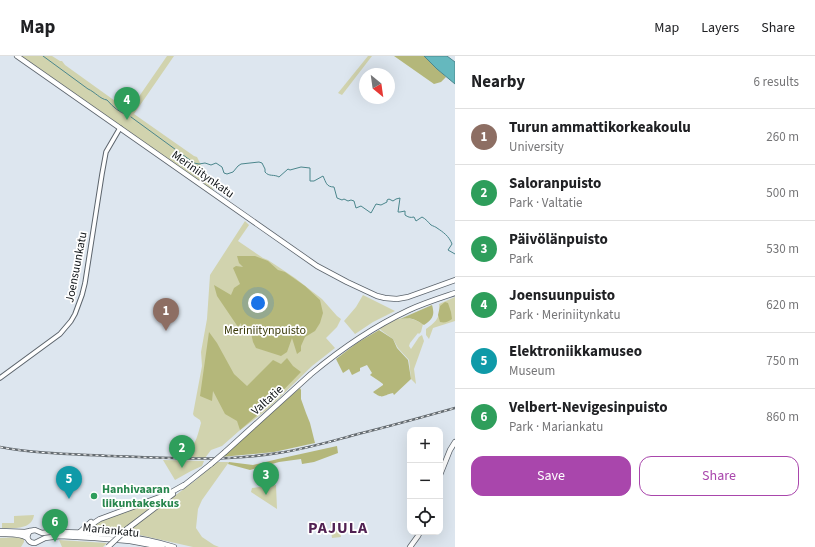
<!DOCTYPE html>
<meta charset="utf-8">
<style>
:root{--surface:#fff;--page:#f2f2f2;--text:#202124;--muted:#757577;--line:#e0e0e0;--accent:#a946ac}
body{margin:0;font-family:"Source Sans 3",sans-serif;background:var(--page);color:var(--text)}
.controls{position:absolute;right:12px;bottom:12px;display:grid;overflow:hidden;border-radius:8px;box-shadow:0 4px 16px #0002}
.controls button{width:36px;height:36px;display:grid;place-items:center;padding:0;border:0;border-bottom:1px solid var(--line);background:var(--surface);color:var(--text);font:20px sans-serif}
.compass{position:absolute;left:359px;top:12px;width:36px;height:36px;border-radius:50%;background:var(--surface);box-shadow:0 4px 16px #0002;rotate:151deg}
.you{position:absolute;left:258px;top:247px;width:14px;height:14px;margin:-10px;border:3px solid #fff;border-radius:50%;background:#1a73e8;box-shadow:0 0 0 6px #1a73e833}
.badge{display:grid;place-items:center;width:26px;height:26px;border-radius:50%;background:var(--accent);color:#fff;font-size:13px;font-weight:700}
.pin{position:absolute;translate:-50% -33px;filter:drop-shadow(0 1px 2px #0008)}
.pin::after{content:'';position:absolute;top:21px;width:14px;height:12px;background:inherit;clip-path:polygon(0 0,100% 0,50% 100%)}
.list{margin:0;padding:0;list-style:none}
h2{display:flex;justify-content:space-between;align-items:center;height:52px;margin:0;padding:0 16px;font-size:17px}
h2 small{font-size:13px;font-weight:400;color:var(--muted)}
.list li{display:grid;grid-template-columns:26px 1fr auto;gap:12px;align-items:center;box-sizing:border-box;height:56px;padding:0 16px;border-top:1px solid var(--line)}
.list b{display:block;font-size:15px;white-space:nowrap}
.list p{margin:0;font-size:13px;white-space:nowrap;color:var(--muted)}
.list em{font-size:13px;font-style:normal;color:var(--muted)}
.actions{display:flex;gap:8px;padding:12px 16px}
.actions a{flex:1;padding:9px 0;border:1px solid var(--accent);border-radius:12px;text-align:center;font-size:14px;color:var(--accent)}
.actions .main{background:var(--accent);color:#fff}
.icon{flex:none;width:22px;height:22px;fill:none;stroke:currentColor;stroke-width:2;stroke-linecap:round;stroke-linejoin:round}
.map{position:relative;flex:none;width:455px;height:491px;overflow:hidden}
header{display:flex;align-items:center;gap:24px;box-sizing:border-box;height:56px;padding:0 20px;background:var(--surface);border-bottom:1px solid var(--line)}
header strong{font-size:19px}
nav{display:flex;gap:22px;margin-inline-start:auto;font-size:14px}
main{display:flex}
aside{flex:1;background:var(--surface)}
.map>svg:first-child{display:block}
</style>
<header>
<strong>Map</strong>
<nav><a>Map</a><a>Layers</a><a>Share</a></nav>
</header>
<main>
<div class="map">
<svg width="455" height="491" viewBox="0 0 455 491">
<rect width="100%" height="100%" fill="#dde6ef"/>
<!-- green -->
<path fill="#d1d3ae" d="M 20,0 L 52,0 L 60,5 L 62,5 L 65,9 L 129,55 L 167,0 L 174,0 L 134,58 L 194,100 L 197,101 L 214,135 Z
M 368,0 L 372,0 L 342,39 L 338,37 Z
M 245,165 L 249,169 L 238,185 L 263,202 L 268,204 L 295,222 L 322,243 L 337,260 L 341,263 L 337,271 L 326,282 L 335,292 L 312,310 L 268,353 L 251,366 L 239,375 L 222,390 L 211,394 L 205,402 L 185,401 L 187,394 C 197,388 198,377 201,367 L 200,364 L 194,360 L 193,358 L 202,310 L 201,296 L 207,263 L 210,219 Z
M 363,239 L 395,255 L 373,266 L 355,278 L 344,265 L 356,251 Z
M 455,241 L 455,265 L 433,272 L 429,283 L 426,279 L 426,273 C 436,266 441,261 439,248 Z
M 408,262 L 415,264 L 423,268 L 421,276 L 419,278 L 418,277 L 410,287 L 409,290 L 411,293 L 419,281 L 422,279 L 424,285 L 414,313 L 416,328 L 411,323 L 409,304 L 398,292 L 393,283 L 382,275 L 379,272 L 397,263 Z
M 163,404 L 204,405 L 202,410 L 191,415 L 175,424 Z
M 216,406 L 229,406 L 202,444 L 198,453 L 196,472 L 202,481 L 214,489 L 219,491 L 193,491 L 126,476 L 196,424 Z
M 276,429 L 277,453 L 251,436 L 252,432 Z
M 167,440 L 122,475 L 91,472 L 98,466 Z
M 34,459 C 32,474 14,472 2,472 L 2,467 L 14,467 L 14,460 Z
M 339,465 L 341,481 L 332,482 L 330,466 Z
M 21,481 L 24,484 L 24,486 L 21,491 L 0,491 L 0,482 Z
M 59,484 L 107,487 L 103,491 L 62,491 Z"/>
<!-- forest -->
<path fill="#b4b77a" d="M 394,0 L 424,0 L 446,21 L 441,26 L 434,28 Z
M 237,200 L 255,200 L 268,205 L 278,214 L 285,216 L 305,230 L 320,244 L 323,257 L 320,267 L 315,275 L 305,281 L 301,290 L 301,295 L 297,298 L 292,282 L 287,296 L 281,300 L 256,292 L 253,286 L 251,277 L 242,273 L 241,267 L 238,271 L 217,240 L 214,229 L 231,239 L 234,232 L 240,228 L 233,212 L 236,210 L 243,211 L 239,207 Z
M 445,246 L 448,247 L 451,256 L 452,263 C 448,266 445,267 440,266 L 438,259 L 440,250 Z
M 432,249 C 435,259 433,263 424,269 C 415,263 411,261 400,263 Z
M 379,274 L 393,283 L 397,292 L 408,304 L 411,323 L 394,339 L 393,337 C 383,339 383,344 373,336 L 383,329 L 383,328 L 379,325 L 370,319 L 372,317 L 367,309 L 360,312 L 360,315 L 352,319 L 349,313 L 343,317 L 336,303 L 357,287 Z
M 209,276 L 217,287 L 234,318 L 247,330 L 273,304 L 281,308 L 287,302 L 293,310 L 301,316 L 267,351 L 240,374 L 237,365 L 225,358 L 213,335 L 212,345 L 200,340 Z
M 300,332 L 301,334 L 301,343 L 306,357 L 310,367 L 315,387 L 274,396 L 221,401 Z
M 337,390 L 338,397 L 314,406 L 302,408 L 301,403 L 279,406 L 250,414 L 228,408 L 229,406 L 253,409 L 278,403 Z"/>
<!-- water -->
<path fill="#65b8be" stroke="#4b868c" d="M 424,0 L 447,0 L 455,6 L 455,28 L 437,13 Z"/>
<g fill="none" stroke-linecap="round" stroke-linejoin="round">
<!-- stream -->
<path stroke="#4b868c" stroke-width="1" d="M 43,0 L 88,33 C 95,36 100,43 107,44 C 113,51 119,56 127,59
M 131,61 L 194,107 L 199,108 L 205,107 L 211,109 L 216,107 L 222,111 L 224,117 L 227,118 L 233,116 L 238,110 L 241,108 L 259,106 L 262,107 L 265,113 L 265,116 C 269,121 274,118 279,121 L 288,113 L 290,114 L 301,111 L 310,112 L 310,125 L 314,125 L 323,120 C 326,126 326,131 334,131 L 337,142 L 342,144 L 344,143 L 348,145 L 351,144 L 354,145 L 356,152 L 361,150 L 371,157 L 376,148 L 381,149 L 387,146 L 387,144 L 389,143 L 393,145 L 396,143 L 400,142 L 398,156 L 400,156 L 405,155 L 405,159 C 408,161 410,162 414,161 L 416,165 L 422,161 C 426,163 428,166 431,169 C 433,170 436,171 437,172 C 443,176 449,180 452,188 L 448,194 L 455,198"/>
<defs>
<path id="minor" d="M 0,322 L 60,278 L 71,265 L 75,258 L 82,239 L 85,227 L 102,118 L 106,96 L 120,72"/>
<path id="major" d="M 17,0 L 317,210 L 347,226 L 377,240 L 385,242 L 397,243 L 408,241 L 455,224
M 225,396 L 311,318 C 341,293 373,271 409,254 C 424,247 440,242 455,237
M 440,419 L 450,394 L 455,386
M 182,431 L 211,408
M 127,473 L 173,438
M 0,475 L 25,476 L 35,474 L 42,477 L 50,476 L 60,476 C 98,477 138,479 174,491
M 30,475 C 25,481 28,487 35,487 L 45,482 L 60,480 L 95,482 L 130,485 L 162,491
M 80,476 L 91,466
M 0,478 C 8,478 21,477 27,482
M 92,478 L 89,473 C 91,468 95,466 100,463 L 168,438 L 184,429
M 410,491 L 418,480 L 420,476"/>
</defs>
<!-- minor casing -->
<use href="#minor" stroke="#5c646c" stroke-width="5.5"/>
<!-- major casing -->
<use href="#major" stroke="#5c646c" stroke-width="6"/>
<!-- minor -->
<use href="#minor" stroke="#fff" stroke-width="3.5"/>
<!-- major -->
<use href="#major" stroke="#fff" stroke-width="4.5"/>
<defs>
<path id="rail" d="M 0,391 C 37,398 74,398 112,400 C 167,402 223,406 278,397 C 306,393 332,385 358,378 C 391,370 423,361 455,352"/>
</defs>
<!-- rail casing -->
<use href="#rail" stroke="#646b70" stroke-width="2.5"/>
<!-- rail -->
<use href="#rail" stroke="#fff" stroke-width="1" stroke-dasharray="3" stroke-linecap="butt"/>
<defs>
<path id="major-bridge" d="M 211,408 L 225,396
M 108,491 L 127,473"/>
</defs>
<!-- major-bridge casing -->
<use href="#major-bridge" stroke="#5c646c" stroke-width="6" stroke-linecap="butt"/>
<!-- major-bridge -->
<use href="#major-bridge" stroke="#fff" stroke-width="4.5"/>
</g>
<!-- markers -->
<circle fill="#2e9e5b" stroke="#fff" stroke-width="1.5" cx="94" cy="440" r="4"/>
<g text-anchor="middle" stroke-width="3.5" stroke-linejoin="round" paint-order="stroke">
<!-- street labels -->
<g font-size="12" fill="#0f1316" stroke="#fff">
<text transform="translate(203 118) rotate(35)" y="4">Meriniitynkatu</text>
<text transform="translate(76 211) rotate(-79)" y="4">Joensuunkatu</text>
<text transform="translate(267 344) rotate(-42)" y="4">Valtatie</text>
<text transform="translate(111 474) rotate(6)" y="4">Mariankatu</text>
</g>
<!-- park labels -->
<g font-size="12" fill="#3a3a09" stroke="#fff">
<text x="265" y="278">Meriniitynpuisto</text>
</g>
<!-- leisure labels -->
<g font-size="12" font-weight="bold" fill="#27864d" stroke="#fff" text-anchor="start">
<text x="102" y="437">Hanhivaaran<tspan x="102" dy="14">liikuntakeskus</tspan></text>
</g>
<!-- district labels -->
<g font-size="16" font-weight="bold" letter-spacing="1" fill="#512152" stroke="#fff">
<text x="338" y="477">PAJULA</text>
</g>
</g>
</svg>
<div class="controls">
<button>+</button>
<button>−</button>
<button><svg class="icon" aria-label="locate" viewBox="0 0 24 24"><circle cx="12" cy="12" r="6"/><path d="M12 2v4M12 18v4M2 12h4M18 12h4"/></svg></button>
</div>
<svg class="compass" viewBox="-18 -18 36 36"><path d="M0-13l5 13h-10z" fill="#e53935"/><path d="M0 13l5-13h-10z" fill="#757577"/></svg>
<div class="you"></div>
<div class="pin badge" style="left:166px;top:275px;background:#8d6e63">1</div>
<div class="pin badge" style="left:182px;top:412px;background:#2e9e5b">2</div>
<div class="pin badge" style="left:266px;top:439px;background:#2e9e5b">3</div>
<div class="pin badge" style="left:127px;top:64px;background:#2e9e5b">4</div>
<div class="pin badge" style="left:69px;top:443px;background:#0f9aa8">5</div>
<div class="pin badge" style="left:55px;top:486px;background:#2e9e5b">6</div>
</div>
<aside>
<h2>Nearby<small>6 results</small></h2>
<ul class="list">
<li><span class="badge" style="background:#8d6e63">1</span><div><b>Turun ammattikorkeakoulu</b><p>University</p></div><em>260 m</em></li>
<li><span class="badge" style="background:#2e9e5b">2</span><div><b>Saloranpuisto</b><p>Park · Valtatie</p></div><em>500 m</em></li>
<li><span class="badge" style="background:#2e9e5b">3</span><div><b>Päivölänpuisto</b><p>Park</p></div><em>530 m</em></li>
<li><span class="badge" style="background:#2e9e5b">4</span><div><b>Joensuunpuisto</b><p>Park · Meriniitynkatu</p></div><em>620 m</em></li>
<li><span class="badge" style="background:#0f9aa8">5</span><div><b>Elektroniikkamuseo</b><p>Museum</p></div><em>750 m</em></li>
<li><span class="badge" style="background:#2e9e5b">6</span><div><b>Velbert-Nevigesinpuisto</b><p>Park · Mariankatu</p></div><em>860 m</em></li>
</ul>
<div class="actions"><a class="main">Save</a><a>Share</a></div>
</aside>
</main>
